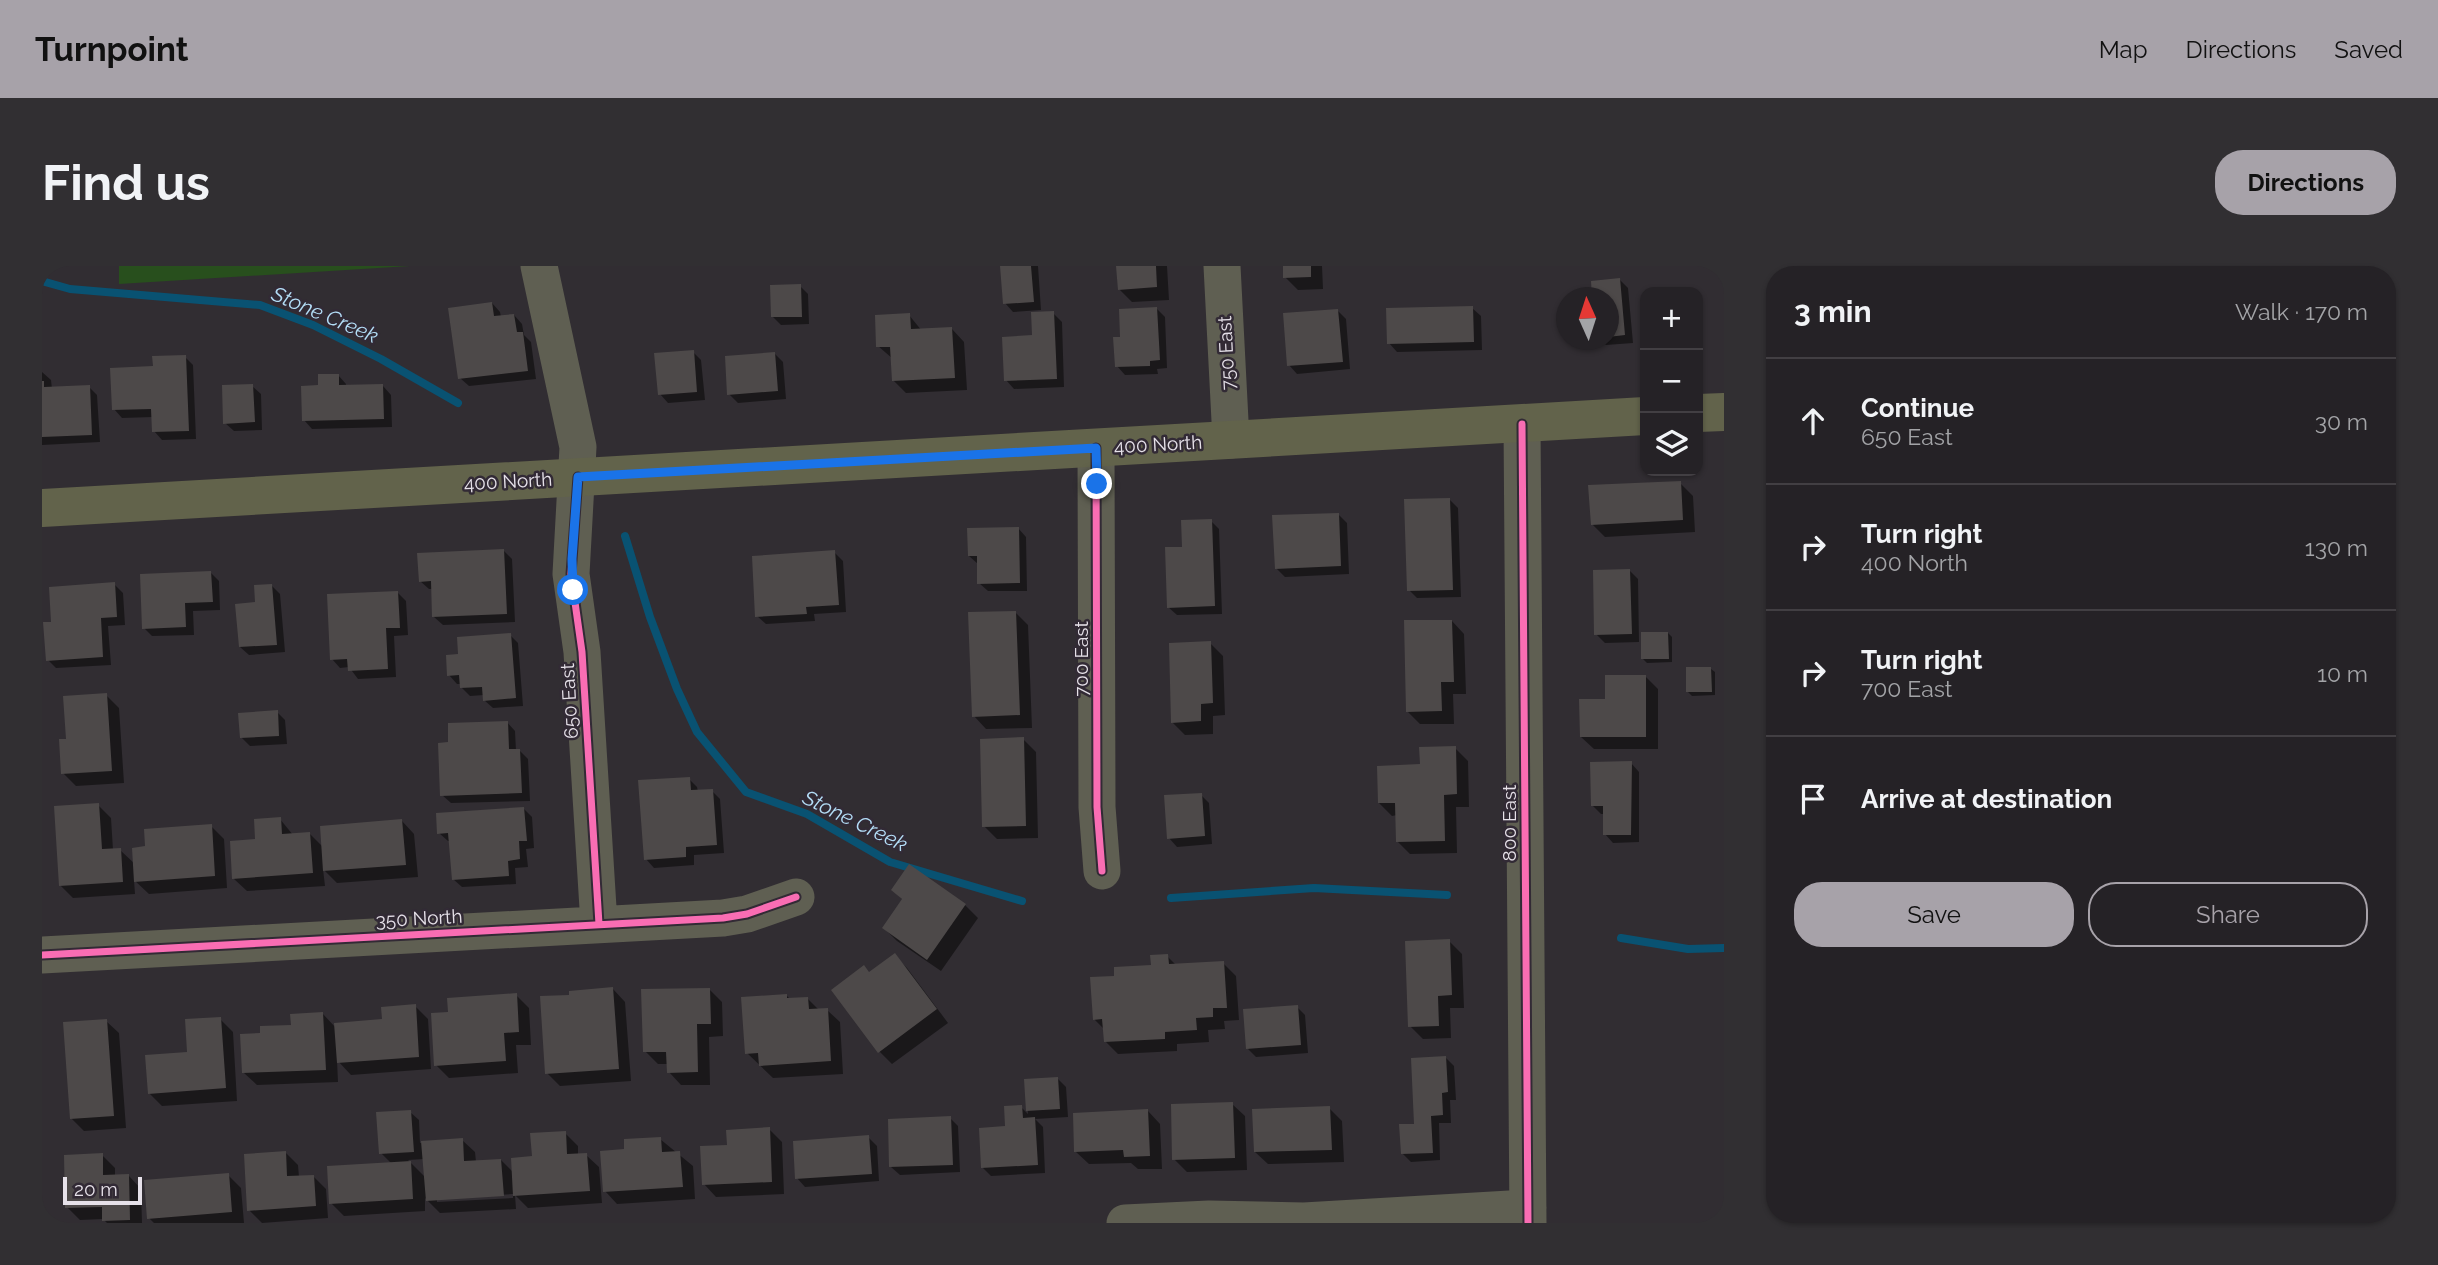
<!DOCTYPE html>
<meta charset="utf-8">
<style>
:root{--surface:#252226;--page:#312f32;--text:#f1f3f6;--muted:#a3a4a7;--line:#423f43;--accent:#a7a2a9}
body{margin:0;font-family:Raleway,sans-serif;background:var(--page);color:var(--text)}
.controls{position:absolute;right:21px;top:21px;display:grid;overflow:hidden;border-radius:14px;box-shadow:0 2px 5px #0004}
.controls button{width:63px;height:63px;display:grid;place-items:center;padding:0;border:0;border-bottom:2px solid var(--line);background:var(--surface);color:var(--text);font:35px sans-serif}
.compass{position:absolute;left:1514px;top:21px;width:63px;height:63px;border-radius:50%;background:var(--surface);box-shadow:0 2px 5px #0004;rotate:357deg}
.scale{position:absolute;left:21px;bottom:18px;width:79px;box-sizing:border-box;padding-left:7px;border:4px solid #e6e1e9;border-top:0;font-size:19px;line-height:24px;white-space:nowrap;color:#e6e1e9;-webkit-text-stroke:5px #322a35;paint-order:stroke}
.stop{position:absolute;width:21px;height:21px;margin:-16px;border:5px solid #1a73e8;border-radius:50%;background:#fff}
.stop.end{background:#1a73e8;border-color:#fff;box-shadow:0 2px 7px #0008}
.list{margin:0;padding:0;list-style:none}
h2{display:flex;justify-content:space-between;align-items:center;height:91px;margin:0;padding:0 28px;font-size:30px}
h2 small{font-size:23px;font-weight:400;color:var(--muted)}
.list li{display:grid;grid-template-columns:46px 1fr auto;gap:21px;align-items:center;box-sizing:border-box;height:126px;padding:0 28px;border-top:2px solid var(--line)}
.list b{display:block;font-size:26px;white-space:nowrap}
.list p{margin:0;font-size:23px;white-space:nowrap;color:var(--muted)}
.list em{font-size:23px;font-style:normal;color:var(--muted)}
.actions{display:flex;gap:14px;padding:21px 28px}
.actions a{flex:1;padding:16px 0;border:2px solid var(--accent);border-radius:28px;text-align:center;font-size:24px;color:var(--accent)}
.actions .main{background:var(--accent);color:#111}
.icon{flex:none;width:38px;height:38px;fill:none;stroke:currentColor;stroke-width:2;stroke-linecap:round;stroke-linejoin:round}
.map{position:relative;flex:none;width:1682px;height:957px;overflow:hidden;border-radius:28px}
header{display:flex;align-items:center;gap:42px;box-sizing:border-box;height:98px;padding:0 35px;background:var(--accent);color:#111}
header strong{font-size:33px}
nav{display:flex;gap:38px;margin-inline-start:auto;font-size:24px}
.intro{display:flex;align-items:center;justify-content:space-between;box-sizing:border-box;height:168px;padding:0 42px}
h1{margin:0;font-size:49px}
.button{padding:18px 32px;border-radius:28px;background:var(--accent);color:#111;font-size:24px;font-weight:700}
main{display:flex;gap:42px;padding:0 42px}
aside{flex:1;background:var(--surface);border-radius:28px;box-shadow:0 2px 5px #0004}
.map>svg:first-child{display:block}
</style>
<header>
<strong>Turnpoint</strong>
<nav><a>Map</a><a>Directions</a><a>Saved</a></nav>
</header>
<div class="intro"><h1>Find us</h1><a class="button">Directions</a></div>
<main>
<div class="map">
<svg width="1682" height="957" viewBox="0 0 1682 957">
<rect width="100%" height="100%" fill="#312d32"/>
<!-- green -->
<path fill="#284f1d" d="M 77,0 L 368,0 L 77,18 Z"/>
<!-- shadow -->
<path fill="#0007" fill-rule="evenodd" d="M 960,0 L 996,0 L 999,44 L 971,46 L 963,37 Z
M 1076,0 L 1125,0 L 1127,34 L 1090,36 L 1077,23 Z
M 1242,0 L 1280,0 L 1281,23 L 1256,24 L 1243,11 Z
M 1578,14 L 1586,22 L 1591,77 L 1564,79 L 1558,74 L 1566,74 L 1566,32 Z
M 758,20 L 766,28 L 767,58 L 739,59 L 731,51 Z
M 450,37 L 458,46 L 459,51 L 472,49 L 480,58 L 482,69 L 489,76 L 494,113 L 427,120 L 418,112 Z
M 1430,42 L 1439,50 L 1440,84 L 1355,86 L 1347,77 Z
M 1115,43 L 1123,51 L 1125,102 L 1115,103 L 1116,108 L 1083,109 L 1075,100 L 1080,73 Z
M 1296,45 L 1304,53 L 1308,103 L 1255,108 L 1247,99 Z
M 1011,47 L 1020,56 L 1022,121 L 972,123 L 964,114 Z
M 867,49 L 880,65 L 910,63 L 922,76 L 925,124 L 864,127 L 851,114 L 851,93 L 836,80 Z
M 651,86 L 659,94 L 663,134 L 626,137 L 618,128 Z
M 733,88 L 741,96 L 744,133 L 696,137 L 687,128 Z
M 143,91 L 151,99 L 154,173 L 120,174 L 112,165 L 111,151 L 80,152 L 72,143 L 113,102 Z
M 0,106 L 9,114 L 10,123 L 47,121 L 55,129 L 58,176 L 0,179 Z
M 296,109 L 304,118 L 304,121 L 341,120 L 349,129 L 350,161 L 270,163 L 262,154 L 278,121 Z
M 210,120 L 219,128 L 220,164 L 192,165 L 183,157 Z
M 1638,217 L 1651,230 L 1653,266 L 1563,271 L 1550,258 Z
M 1408,234 L 1416,242 L 1419,331 L 1375,332 L 1367,324 Z
M 1296,248 L 1305,257 L 1307,308 L 1243,311 L 1234,302 Z
M 1169,255 L 1177,263 L 1180,348 L 1135,349 L 1126,341 L 1141,283 Z
M 976,262 L 984,271 L 985,325 L 946,325 L 937,317 L 936,298 L 927,290 Z
M 462,285 L 470,293 L 473,356 L 401,359 L 392,351 L 391,323 L 387,323 L 378,315 Z
M 792,286 L 801,295 L 804,346 L 772,348 L 773,355 L 724,358 L 715,350 Z
M 1588,305 L 1596,313 L 1597,376 L 1563,377 L 1554,368 Z
M 169,307 L 177,315 L 178,344 L 151,345 L 152,369 L 110,370 L 102,362 Z
M 72,318 L 81,327 L 83,359 L 66,360 L 69,399 L 14,402 L 6,394 L 11,358 Z
M 230,320 L 238,328 L 243,386 L 207,389 L 198,381 L 215,338 Z
M 356,327 L 364,335 L 366,369 L 352,370 L 354,411 L 316,413 L 307,401 L 298,402 L 290,393 Z
M 973,346 L 986,359 L 990,462 L 944,463 L 932,450 Z
M 1410,355 L 1422,368 L 1424,428 L 1411,428 L 1412,458 L 1378,458 L 1366,446 Z
M 1626,367 L 1630,371 L 1630,396 L 1605,397 L 1601,393 Z
M 468,369 L 476,377 L 481,440 L 451,442 L 442,434 L 442,429 L 428,430 L 420,422 L 419,418 L 415,418 L 407,409 L 418,389 Z
M 1168,377 L 1181,390 L 1183,449 L 1171,450 L 1171,468 L 1143,469 L 1130,456 Z
M 1669,403 L 1673,406 L 1673,429 L 1650,430 L 1646,426 Z
M 1603,410 L 1616,423 L 1616,483 L 1552,483 L 1539,471 L 1565,435 Z
M 64,429 L 77,442 L 82,517 L 34,520 L 21,507 L 26,475 Z
M 235,446 L 243,454 L 245,478 L 208,480 L 199,471 Z
M 465,456 L 473,465 L 474,485 L 478,485 L 486,493 L 488,535 L 409,537 L 400,529 L 408,478 Z
M 981,473 L 994,486 L 996,572 L 955,573 L 942,560 Z
M 1413,482 L 1426,495 L 1427,541 L 1414,541 L 1415,587 L 1368,588 L 1355,575 L 1355,549 L 1350,550 L 1337,537 L 1379,500 Z
M 1589,497 L 1597,506 L 1597,576 L 1571,577 L 1563,568 L 1563,548 L 1559,548 L 1551,540 Z
M 647,513 L 655,521 L 656,526 L 670,525 L 678,533 L 682,587 L 652,589 L 652,599 L 612,602 L 604,593 Z
M 1159,529 L 1167,537 L 1170,578 L 1135,581 L 1127,572 Z
M 56,539 L 69,552 L 71,584 L 78,584 L 93,598 L 105,582 L 169,560 L 182,573 L 185,622 L 107,628 L 92,614 L 93,628 L 31,632 L 18,619 Z
M 482,543 L 490,551 L 492,582 L 484,583 L 486,601 L 473,602 L 474,618 L 420,621 L 411,613 L 409,575 L 406,575 L 397,567 Z
M 238,553 L 251,569 L 267,567 L 281,581 L 360,555 L 372,568 L 376,611 L 295,617 L 281,603 L 283,620 L 205,625 L 192,613 L 215,575 Z
M 851,624 L 923,639 L 936,652 L 899,705 L 855,675 L 842,662 L 861,634 Z
M 1407,675 L 1420,688 L 1422,742 L 1408,742 L 1409,772 L 1381,773 L 1368,760 Z
M 852,689 L 865,702 L 906,757 L 850,798 L 838,786 L 828,707 Z
M 1125,690 L 1135,700 L 1181,697 L 1194,710 L 1197,754 L 1182,755 L 1183,763 L 1166,764 L 1167,776 L 1135,778 L 1135,785 L 1076,788 L 1064,776 L 1063,764 L 1052,753 L 1074,711 L 1111,701 Z
M 571,723 L 583,736 L 589,815 L 518,820 L 505,807 L 529,730 Z
M 667,723 L 680,736 L 681,770 L 667,771 L 668,819 L 639,819 L 627,806 L 626,798 L 616,798 L 603,785 Z
M 474,729 L 487,742 L 489,779 L 474,779 L 476,807 L 407,812 L 394,799 L 408,748 Z
M 744,729 L 748,733 L 765,732 L 777,744 L 785,744 L 798,756 L 801,808 L 731,812 L 705,787 Z
M 373,740 L 386,753 L 389,803 L 309,809 L 295,794 L 296,816 L 215,819 L 202,807 L 220,769 L 251,761 L 281,748 L 294,762 L 342,755 Z
M 1255,741 L 1263,749 L 1266,787 L 1214,791 L 1206,783 Z
M 178,753 L 191,766 L 195,835 L 120,840 L 107,827 Z
M 64,755 L 77,767 L 84,862 L 42,865 L 29,852 Z
M 1404,792 L 1412,800 L 1414,834 L 1408,834 L 1409,857 L 1397,857 L 1398,894 L 1369,896 L 1360,887 Z
M 1016,813 L 1024,821 L 1026,851 L 993,853 L 1001,861 L 1003,907 L 949,910 L 941,902 L 979,841 L 986,848 L 984,815 Z
M 1190,838 L 1203,850 L 1205,904 L 1145,906 L 1132,893 Z
M 1287,842 L 1300,855 L 1302,896 L 1226,898 L 1213,886 Z
M 1106,845 L 1118,858 L 1120,903 L 1096,903 L 1089,897 L 1047,898 L 1034,886 Z
M 368,846 L 377,854 L 378,877 L 420,874 L 433,886 L 434,896 L 459,894 L 472,907 L 523,867 L 536,880 L 536,889 L 544,889 L 557,901 L 560,937 L 486,942 L 473,929 L 474,943 L 398,947 L 383,932 L 383,945 L 302,950 L 289,937 L 350,898 L 339,887 ZM 382,893 L 384,912 L 366,894 ZM 471,928 L 471,932 L 395,936 L 395,933 Z
M 908,852 L 916,860 L 918,906 L 858,909 L 849,901 Z
M 727,863 L 740,876 L 742,928 L 674,931 L 662,918 L 687,881 Z
M 826,871 L 835,880 L 837,915 L 763,921 L 755,912 Z
M 618,873 L 651,900 L 653,933 L 575,938 L 563,925 L 584,885 Z
M 243,886 L 256,899 L 257,911 L 271,910 L 284,923 L 286,952 L 220,957 L 207,944 Z
M 60,889 L 73,902 L 73,910 L 87,910 L 99,923 L 100,957 L 65,957 L 61,953 L 38,954 L 25,941 Z
M 186,909 L 199,922 L 202,957 L 112,957 L 107,952 Z"/>
<g fill="none" stroke-linecap="round" stroke-linejoin="round">
<!-- stream -->
<path stroke="#095272" stroke-width="8" d="M 0,15 L 28,23 L 218,39 L 271,59 L 339,93 L 416,137
M 583,270 L 608,351 L 635,423 L 655,466 L 704,526 L 765,548 L 848,596 L 980,635
M 1129,632 L 1272,622 L 1405,629
M 1579,672 L 1646,683 L 1682,682"/>
</g>
<!-- building -->
<path fill="#4d4949" d="M 958,0 L 989,0 L 992,36 L 961,38 Z
M 1074,0 L 1114,0 L 1115,21 L 1076,24 Z
M 1241,0 L 1269,0 L 1269,11 L 1241,12 Z
M 1578,12 L 1583,69 L 1566,71 L 1566,32 L 1550,32 L 1549,15 Z
M 759,18 L 760,51 L 729,51 L 728,19 Z
M 450,36 L 452,50 L 472,48 L 475,66 L 481,66 L 486,105 L 416,113 L 406,42 Z
M 1431,40 L 1432,76 L 1345,78 L 1344,42 Z
M 1115,41 L 1118,94 L 1108,95 L 1108,100 L 1073,101 L 1071,71 L 1078,71 L 1077,43 Z
M 1296,43 L 1301,96 L 1245,100 L 1241,47 Z
M 1012,45 L 1015,113 L 962,115 L 960,71 L 990,69 L 989,46 Z
M 868,47 L 869,63 L 910,61 L 913,112 L 850,115 L 848,81 L 834,81 L 833,49 Z
M 652,84 L 655,126 L 616,129 L 612,87 Z
M 733,86 L 736,125 L 685,129 L 683,90 Z
M 144,89 L 147,165 L 110,166 L 109,143 L 70,144 L 68,102 L 111,100 L 110,90 Z
M 276,108 L 297,108 L 297,119 L 341,118 L 342,153 L 260,155 L 259,120 L 276,119 Z
M 0,115 L 2,115 L 2,121 L 48,119 L 50,169 L 0,171 Z
M 211,118 L 213,156 L 181,158 L 180,119 Z
M 1639,215 L 1641,254 L 1549,259 L 1546,219 Z
M 1408,232 L 1411,324 L 1365,325 L 1362,233 Z
M 1297,247 L 1299,300 L 1233,303 L 1230,249 Z
M 1170,253 L 1173,340 L 1125,342 L 1123,281 L 1140,281 L 1139,254 Z
M 977,261 L 978,317 L 935,318 L 935,290 L 926,290 L 925,262 Z
M 462,283 L 465,348 L 390,351 L 389,315 L 377,316 L 375,287 Z
M 793,284 L 797,339 L 764,341 L 765,348 L 713,351 L 710,290 Z
M 1588,303 L 1590,368 L 1552,369 L 1551,304 Z
M 169,305 L 171,336 L 143,337 L 144,361 L 100,363 L 98,308 Z
M 73,316 L 75,351 L 59,352 L 61,391 L 4,395 L 1,356 L 9,356 L 7,321 Z
M 230,318 L 235,379 L 197,381 L 193,338 L 213,336 L 212,319 Z
M 356,325 L 358,362 L 344,362 L 346,403 L 306,405 L 305,393 L 288,394 L 285,328 Z
M 974,345 L 978,449 L 930,451 L 926,346 Z
M 1362,354 L 1410,354 L 1412,416 L 1399,416 L 1400,445 L 1364,446 Z
M 1599,366 L 1626,366 L 1627,393 L 1599,393 Z
M 469,367 L 474,432 L 441,435 L 440,421 L 418,422 L 417,409 L 405,410 L 404,389 L 416,388 L 415,371 Z
M 1169,375 L 1171,437 L 1159,438 L 1159,455 L 1129,457 L 1127,377 Z
M 1644,401 L 1669,401 L 1670,426 L 1644,426 Z
M 1563,409 L 1604,409 L 1604,471 L 1538,471 L 1537,433 L 1563,433 Z
M 65,427 L 70,505 L 19,508 L 17,473 L 24,473 L 21,430 Z
M 236,444 L 237,470 L 198,472 L 196,447 Z
M 466,455 L 467,483 L 478,483 L 480,527 L 398,530 L 396,477 L 406,476 L 406,457 Z
M 982,471 L 984,560 L 940,561 L 938,473 Z
M 1414,480 L 1415,528 L 1402,529 L 1403,575 L 1354,576 L 1353,537 L 1336,537 L 1335,500 L 1378,498 L 1377,481 Z
M 1590,495 L 1589,569 L 1561,569 L 1561,540 L 1549,540 L 1548,496 Z
M 648,511 L 649,524 L 671,523 L 675,579 L 644,581 L 644,591 L 602,594 L 596,514 Z
M 1160,527 L 1163,570 L 1125,573 L 1122,529 Z
M 57,537 L 60,583 L 79,582 L 81,616 L 17,620 L 12,540 Z
M 482,541 L 485,575 L 477,575 L 478,593 L 466,595 L 467,610 L 410,614 L 406,567 L 395,568 L 394,547 Z
M 239,551 L 240,568 L 268,566 L 271,607 L 190,613 L 188,575 L 213,573 L 212,553 Z
M 360,553 L 364,599 L 281,605 L 278,560 Z
M 170,558 L 173,610 L 92,616 L 90,582 L 103,580 L 102,563 Z
M 867,598 L 924,638 L 885,694 L 840,662 L 860,633 L 849,624 Z
M 1408,673 L 1410,729 L 1396,730 L 1397,760 L 1366,761 L 1363,675 Z
M 853,687 L 895,743 L 836,787 L 789,724 L 822,699 L 827,706 Z
M 1126,688 L 1127,698 L 1182,695 L 1185,742 L 1171,742 L 1171,751 L 1154,752 L 1155,764 L 1123,766 L 1123,773 L 1062,776 L 1060,753 L 1051,754 L 1048,711 L 1072,710 L 1072,701 L 1109,699 L 1108,689 Z
M 571,721 L 577,803 L 503,808 L 498,730 L 527,729 L 527,725 Z
M 668,722 L 669,758 L 655,758 L 656,806 L 625,807 L 624,786 L 601,786 L 599,723 Z
M 475,727 L 477,766 L 462,767 L 464,795 L 392,800 L 389,747 L 406,746 L 405,732 Z
M 745,728 L 745,732 L 766,731 L 767,743 L 786,742 L 789,795 L 717,800 L 716,787 L 703,788 L 699,731 Z
M 374,738 L 377,791 L 295,797 L 292,757 L 340,753 L 339,741 Z
M 1256,739 L 1259,779 L 1204,783 L 1201,743 Z
M 281,746 L 284,804 L 200,807 L 198,768 L 218,767 L 218,760 L 249,759 L 248,748 Z
M 179,751 L 184,822 L 106,828 L 103,789 L 145,786 L 143,753 Z
M 65,753 L 72,850 L 28,853 L 21,756 Z
M 1404,790 L 1406,826 L 1400,827 L 1401,849 L 1389,850 L 1391,887 L 1359,888 L 1357,858 L 1372,858 L 1369,792 Z
M 1016,811 L 1018,843 L 984,845 L 982,813 Z
M 1191,836 L 1193,892 L 1130,894 L 1129,838 Z
M 980,839 L 981,852 L 993,851 L 996,899 L 939,902 L 937,862 L 963,860 L 962,840 Z
M 1288,840 L 1290,884 L 1212,886 L 1210,843 Z
M 1106,843 L 1108,890 L 1082,891 L 1081,884 L 1032,886 L 1031,847 Z
M 369,844 L 372,886 L 337,888 L 334,846 Z
M 909,850 L 911,899 L 847,901 L 846,853 Z
M 728,861 L 730,916 L 660,919 L 658,880 L 685,879 L 684,864 Z
M 524,865 L 525,888 L 545,887 L 548,925 L 471,930 L 469,892 L 490,890 L 488,867 Z
M 827,869 L 830,908 L 753,913 L 751,875 Z
M 619,871 L 620,886 L 638,885 L 641,921 L 561,926 L 558,885 L 582,883 L 582,873 Z
M 421,872 L 422,895 L 459,893 L 462,930 L 384,935 L 379,875 Z
M 244,885 L 245,910 L 272,909 L 274,940 L 205,945 L 202,888 Z
M 61,887 L 61,909 L 87,908 L 88,954 L 60,955 L 60,941 L 23,942 L 22,889 Z
M 369,895 L 371,933 L 287,938 L 285,900 Z
M 187,907 L 190,946 L 105,953 L 102,914 Z"/>
<g fill="none" stroke-linecap="round" stroke-linejoin="round">
<!-- minor -->
<path stroke="#5f5f52" stroke-width="37" d="M 497,0 L 536,181 L 529,308 L 540,386 L 557,658
M 1180,0 L 1189,174
M 1480,158 L 1486,957
M 1054,182 L 1055,541 L 1060,605
M 0,689 L 681,652 L 705,648 L 754,631
M 1083,957 L 1167,953 L 1262,955 L 1486,942"/>
<!-- major -->
<path stroke="#62634b" stroke-width="38" d="M 1656,147 L 1682,146
M 0,242 L 1603,150"/>
<defs>
<path id="cycleway" d="M 1480,158 L 1486,957
M 1054,182 L 1055,541 L 1060,605
M 536,211 L 529,308 L 540,386 L 557,658
M 0,689 L 681,652 L 705,648 L 754,631"/>
</defs>
<!-- cycleway casing -->
<use href="#cycleway" stroke="#322a35" stroke-width="11"/>
<!-- cycleway -->
<use href="#cycleway" stroke="#f96db3" stroke-width="7"/>
</g>
<g fill="none" stroke-linecap="round" stroke-linejoin="round">
<!-- route -->
<path stroke="#1a73e8" stroke-width="9" d="M 531,324 L 530,293 L 536,211 L 1054,182 L 1055,218"/>
</g>
<g text-anchor="middle" stroke-width="5" stroke-linejoin="round" paint-order="stroke">
<!-- street labels -->
<g font-size="19" fill="#e6e1e9" stroke="#322a35">
<text transform="translate(1184 87) rotate(-93)" y="7">750 East</text>
<text transform="translate(1116 178) rotate(-3)" y="7">400 North</text>
<text transform="translate(466 215) rotate(-3)" y="7">400 North</text>
<text transform="translate(1039 393) rotate(-90)" y="7">700 East</text>
<text transform="translate(527 435) rotate(-93)" y="7">650 East</text>
<text transform="translate(1467 557) rotate(-90)" y="7">800 East</text>
<text transform="translate(377 652) rotate(-3)" y="7">350 North</text>
</g>
<!-- water labels -->
<g font-size="21" font-style="italic" fill="#b3ddf6" stroke="#322a35">
<text transform="translate(283 49) rotate(23)" y="7">Stone Creek</text>
<text transform="translate(813 555) rotate(26)" y="7">Stone Creek</text>
</g>
</g>
</svg>
<div class="controls">
<button>+</button>
<button>−</button>
<button><svg class="icon" aria-label="layers" viewBox="0 0 24 24"><path d="M12 4l9 5-9 5-9-5zM3 14l9 5 9-5"/></svg></button>
</div>
<svg class="compass" viewBox="-18 -18 36 36"><path d="M0-13l5 13h-10z" fill="#e53935"/><path d="M0 13l5-13h-10z" fill="#a3a4a7"/></svg>
<div class="scale">20 m</div>
<div class="stop" style="left:531px;top:324px"></div>
<div class="stop end" style="left:1055px;top:218px"></div>
</div>
<aside>
<h2>3 min<small>Walk · 170 m</small></h2>
<ul class="list">
<li><svg class="icon" aria-label="ahead" viewBox="0 0 24 24"><path d="M12 20V5M6 11l6-6 6 6"/></svg><div><b>Continue</b><p>650 East</p></div><em>30 m</em></li>
<li><svg class="icon" aria-label="right" viewBox="0 0 24 24"><path d="M7 20v-9h11M14 6l5 5-5 5"/></svg><div><b>Turn right</b><p>400 North</p></div><em>130 m</em></li>
<li><svg class="icon" aria-label="right" viewBox="0 0 24 24"><path d="M7 20v-9h11M14 6l5 5-5 5"/></svg><div><b>Turn right</b><p>700 East</p></div><em>10 m</em></li>
<li><svg class="icon" aria-label="arrive" viewBox="0 0 24 24"><path d="M6 21V4h12l-3 4 3 4H6"/></svg><div><b>Arrive at destination</b></div></li>
</ul>
<div class="actions"><a class="main">Save</a><a>Share</a></div>
</aside>
</main>
